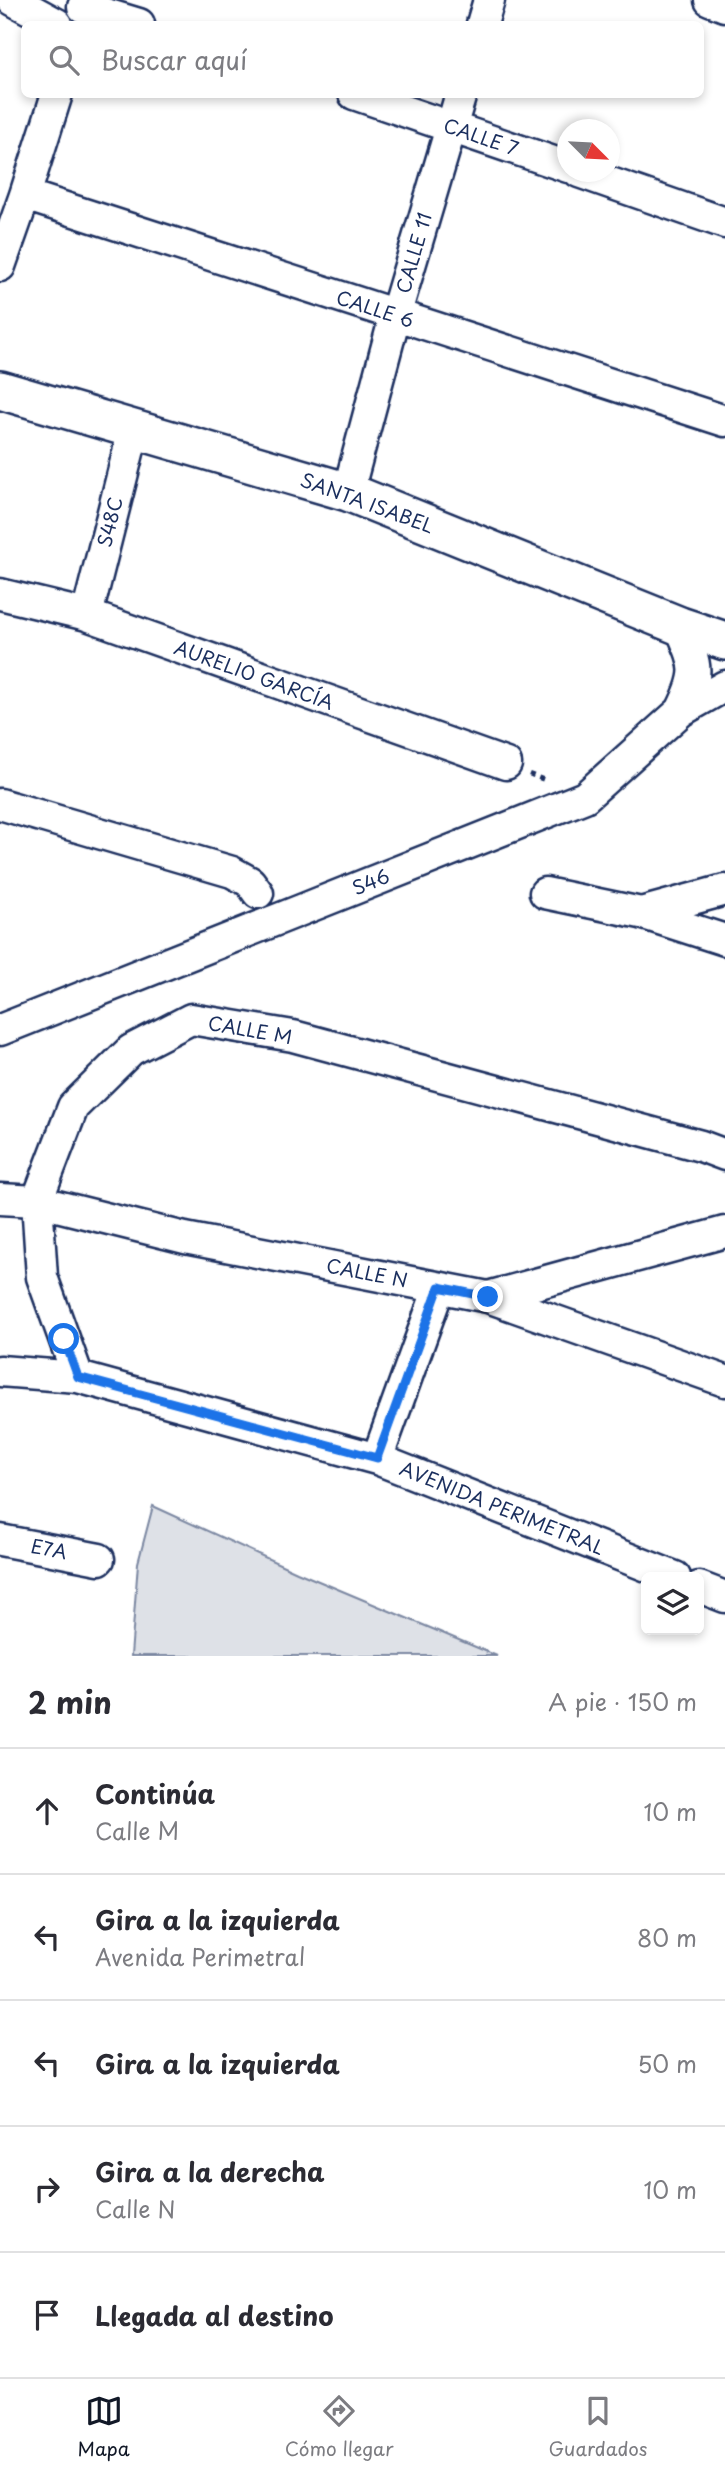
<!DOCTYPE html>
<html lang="es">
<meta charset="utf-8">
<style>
:root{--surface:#fff;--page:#f2f2f3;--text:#2b2b33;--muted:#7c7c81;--line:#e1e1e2;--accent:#111827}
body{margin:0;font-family:"Playpen Sans",sans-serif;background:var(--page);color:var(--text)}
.controls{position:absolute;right:21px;bottom:21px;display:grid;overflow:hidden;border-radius:10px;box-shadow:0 4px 10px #0003}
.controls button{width:63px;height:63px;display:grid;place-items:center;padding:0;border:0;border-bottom:2px solid var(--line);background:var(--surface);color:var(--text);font:35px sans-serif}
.compass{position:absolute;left:557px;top:119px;width:63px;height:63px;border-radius:50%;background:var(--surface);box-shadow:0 4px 10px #0003;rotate:114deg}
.stop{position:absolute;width:21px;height:21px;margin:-16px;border:5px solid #1a73e8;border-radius:50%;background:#fff}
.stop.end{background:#1a73e8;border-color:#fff;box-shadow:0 2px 7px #0008}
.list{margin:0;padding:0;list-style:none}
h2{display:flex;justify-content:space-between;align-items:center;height:91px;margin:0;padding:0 28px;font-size:30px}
h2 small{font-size:23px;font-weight:400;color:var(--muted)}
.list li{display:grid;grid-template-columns:46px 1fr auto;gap:21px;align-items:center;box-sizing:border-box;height:126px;padding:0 28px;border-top:2px solid var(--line)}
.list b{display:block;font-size:26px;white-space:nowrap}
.list p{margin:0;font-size:23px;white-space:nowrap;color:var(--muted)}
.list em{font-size:23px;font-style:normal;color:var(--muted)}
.icon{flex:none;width:38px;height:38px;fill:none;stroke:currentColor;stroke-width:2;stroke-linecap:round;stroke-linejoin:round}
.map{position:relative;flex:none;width:725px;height:1656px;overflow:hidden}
.search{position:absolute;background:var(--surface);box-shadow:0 4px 10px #0003;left:21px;right:21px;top:21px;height:77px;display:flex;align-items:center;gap:18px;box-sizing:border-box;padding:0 24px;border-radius:10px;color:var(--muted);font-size:26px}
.sheet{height:721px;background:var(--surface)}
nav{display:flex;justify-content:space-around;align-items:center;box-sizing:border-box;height:98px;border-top:2px solid var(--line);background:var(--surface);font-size:19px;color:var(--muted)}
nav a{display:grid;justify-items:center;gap:4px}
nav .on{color:var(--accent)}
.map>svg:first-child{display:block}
</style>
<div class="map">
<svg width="725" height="1656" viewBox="0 0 725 1656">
<rect width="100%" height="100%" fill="#fff"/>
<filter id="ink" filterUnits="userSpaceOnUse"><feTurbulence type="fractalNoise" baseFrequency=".0143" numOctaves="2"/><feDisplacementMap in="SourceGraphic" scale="14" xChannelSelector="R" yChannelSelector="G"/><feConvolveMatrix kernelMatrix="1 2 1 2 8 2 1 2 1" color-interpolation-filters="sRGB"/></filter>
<g filter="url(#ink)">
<!-- green -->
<path fill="#dee1e7" stroke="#7c88a2" stroke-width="2" d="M 153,1506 L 297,1572 L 497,1656 L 131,1656 L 138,1563 Z"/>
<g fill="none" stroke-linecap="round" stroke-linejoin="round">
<defs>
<path id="minor" d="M 13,0 L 57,24
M 710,0 L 725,6
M 83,7 L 139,24
M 482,24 L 489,0
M 354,94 L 568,167
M 579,172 L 725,223
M 25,195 L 725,421
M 0,266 L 25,195 L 57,94
M 348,492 L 395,316 L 461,94
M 0,594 L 87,615 L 506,764
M 87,615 L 134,429
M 680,626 C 697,666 701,671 681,711
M 0,804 L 232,872 L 250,882 L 258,893
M 545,893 L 641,913 L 725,890
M 641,913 L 725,940
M 0,1030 L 585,797 L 681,711 L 725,686
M 0,1199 L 37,1201 L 185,1238 L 488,1297 L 725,1381
M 488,1297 L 725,1232
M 0,1371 L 78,1377 L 377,1459 L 675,1577
M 78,1377 L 42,1277 L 37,1201 L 73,1107 L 131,1050 L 191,1019 L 293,1036 L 701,1146 L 725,1155
M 377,1459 L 439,1288
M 0,1540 L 99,1559
M 699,1587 L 725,1597"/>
<path id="tertiary" d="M 0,390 L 348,492 L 680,626 L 725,641"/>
</defs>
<!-- minor casing -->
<use href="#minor" stroke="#1b2f5e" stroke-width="35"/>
<!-- tertiary casing -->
<use href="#tertiary" stroke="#1b2f5e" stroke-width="42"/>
<!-- path -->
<path stroke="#1b2f5e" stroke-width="4.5" stroke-dasharray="5 5" stroke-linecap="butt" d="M 529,774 L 547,781"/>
<!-- minor -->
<use href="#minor" stroke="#fff" stroke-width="30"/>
<!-- tertiary -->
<use href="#tertiary" stroke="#fff" stroke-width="37"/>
</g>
</g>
<g fill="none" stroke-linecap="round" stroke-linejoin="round" filter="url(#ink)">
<!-- route -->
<path stroke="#1a73e8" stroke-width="9" d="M 64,1339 L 78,1377 L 377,1458 L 439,1287 L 488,1297"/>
</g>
<g text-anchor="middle" stroke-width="5" stroke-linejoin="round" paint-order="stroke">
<!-- street labels -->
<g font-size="19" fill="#1b2f5e" stroke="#fff">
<text transform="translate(481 137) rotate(19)" y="7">CALLE 7</text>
<text transform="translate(414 253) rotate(-74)" y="7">CALLE 11</text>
<text transform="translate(375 309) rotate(18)" y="7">CALLE 6</text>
<text transform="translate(367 503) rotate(20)" y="7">SANTA ISABEL</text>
<text transform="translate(110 522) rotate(-76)" y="7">S48C</text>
<text transform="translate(254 675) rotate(20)" y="7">AURELIO GARCÍA</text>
<text transform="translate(371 882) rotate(-22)" y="7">S46</text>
<text transform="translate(250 1030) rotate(10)" y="7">CALLE M</text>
<text transform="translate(367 1273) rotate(11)" y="7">CALLE N</text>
<text transform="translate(502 1508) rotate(22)" y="7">AVENIDA PERIMETRAL</text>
<text transform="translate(49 1549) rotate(11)" y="7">E7A</text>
</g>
</g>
</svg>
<div class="controls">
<button><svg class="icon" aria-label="layers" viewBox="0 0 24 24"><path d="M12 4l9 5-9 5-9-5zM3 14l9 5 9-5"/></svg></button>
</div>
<svg class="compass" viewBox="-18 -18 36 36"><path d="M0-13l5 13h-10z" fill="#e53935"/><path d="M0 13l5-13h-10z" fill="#7c7c81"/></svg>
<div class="stop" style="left:64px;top:1339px"></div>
<div class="stop end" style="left:488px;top:1297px"></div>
<div class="search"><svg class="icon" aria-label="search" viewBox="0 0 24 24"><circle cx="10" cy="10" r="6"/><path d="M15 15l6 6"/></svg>Buscar aquí</div>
</div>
<section class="sheet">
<h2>2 min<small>A pie · 150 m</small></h2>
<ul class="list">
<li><svg class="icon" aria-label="ahead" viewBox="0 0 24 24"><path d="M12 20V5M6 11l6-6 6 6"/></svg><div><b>Continúa</b><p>Calle M</p></div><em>10 m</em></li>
<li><svg class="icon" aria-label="left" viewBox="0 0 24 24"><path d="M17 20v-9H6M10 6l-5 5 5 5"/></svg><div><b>Gira a la izquierda</b><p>Avenida Perimetral</p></div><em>80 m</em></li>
<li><svg class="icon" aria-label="left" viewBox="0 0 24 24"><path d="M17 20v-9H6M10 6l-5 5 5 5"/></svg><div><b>Gira a la izquierda</b></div><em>50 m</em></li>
<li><svg class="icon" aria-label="right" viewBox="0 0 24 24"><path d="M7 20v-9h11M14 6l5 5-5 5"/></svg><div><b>Gira a la derecha</b><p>Calle N</p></div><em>10 m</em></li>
<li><svg class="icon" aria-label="arrive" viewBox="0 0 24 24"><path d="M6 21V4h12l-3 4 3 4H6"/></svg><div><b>Llegada al destino</b></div></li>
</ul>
</section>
<nav>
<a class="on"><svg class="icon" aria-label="map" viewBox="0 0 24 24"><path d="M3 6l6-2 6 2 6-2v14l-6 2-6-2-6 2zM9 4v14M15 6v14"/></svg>Mapa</a>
<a><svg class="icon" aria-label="directions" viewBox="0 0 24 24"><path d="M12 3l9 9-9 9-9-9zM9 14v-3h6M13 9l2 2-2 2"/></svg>Cómo llegar</a>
<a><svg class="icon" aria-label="saved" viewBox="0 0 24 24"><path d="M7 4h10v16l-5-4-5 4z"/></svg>Guardados</a>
</nav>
